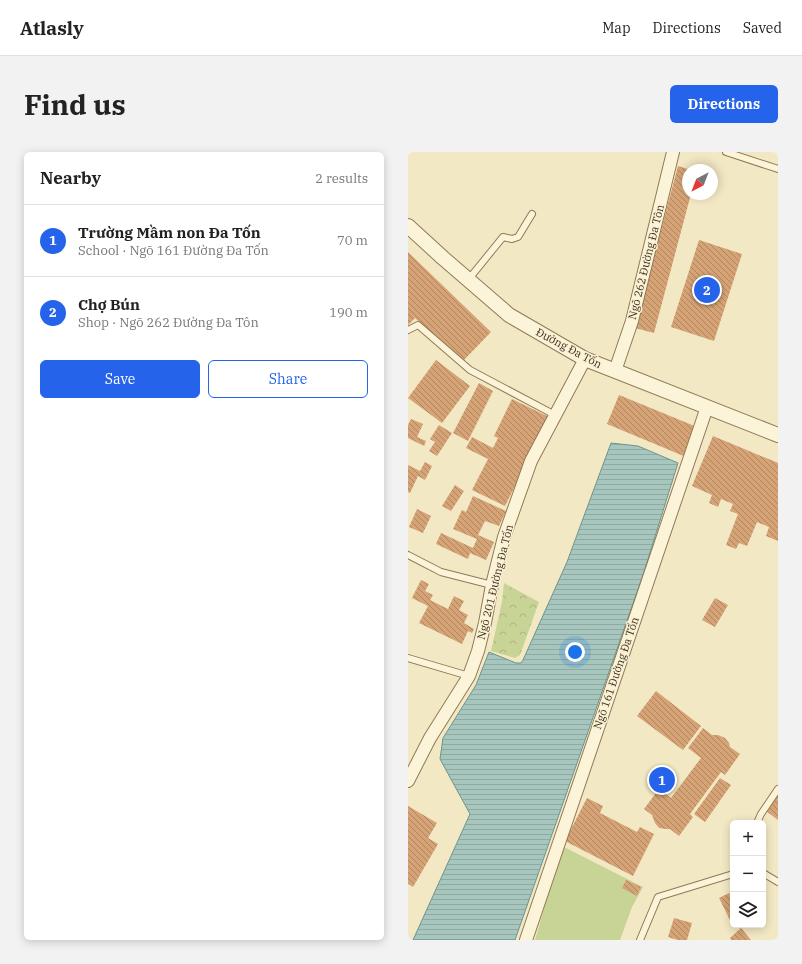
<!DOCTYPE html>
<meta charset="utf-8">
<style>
:root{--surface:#fff;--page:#f2f2f2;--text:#222;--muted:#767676;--line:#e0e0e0;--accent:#2563eb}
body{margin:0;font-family:"IBM Plex Serif",serif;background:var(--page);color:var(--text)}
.controls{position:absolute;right:12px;bottom:12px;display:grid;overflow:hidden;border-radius:6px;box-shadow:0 2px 10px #0003}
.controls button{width:36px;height:36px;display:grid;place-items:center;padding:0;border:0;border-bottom:1px solid var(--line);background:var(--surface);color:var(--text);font:20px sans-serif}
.compass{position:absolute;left:274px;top:12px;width:36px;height:36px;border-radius:50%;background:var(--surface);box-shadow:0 2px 10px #0003;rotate:222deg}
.you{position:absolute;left:167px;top:500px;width:14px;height:14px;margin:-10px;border:3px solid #fff;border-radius:50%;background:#1a73e8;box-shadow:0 0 0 6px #1a73e833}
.badge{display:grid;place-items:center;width:26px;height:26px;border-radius:50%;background:var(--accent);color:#fff;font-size:13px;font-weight:700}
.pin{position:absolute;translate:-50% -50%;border:2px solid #fff;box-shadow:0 1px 4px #0006}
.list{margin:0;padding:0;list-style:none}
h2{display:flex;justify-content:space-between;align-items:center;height:52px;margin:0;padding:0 16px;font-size:17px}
h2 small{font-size:13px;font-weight:400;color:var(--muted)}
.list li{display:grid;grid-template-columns:26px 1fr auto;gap:12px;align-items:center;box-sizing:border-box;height:72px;padding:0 16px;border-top:1px solid var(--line)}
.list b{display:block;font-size:15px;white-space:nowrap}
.list p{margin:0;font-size:13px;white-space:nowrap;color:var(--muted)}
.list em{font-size:13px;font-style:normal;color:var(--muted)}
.actions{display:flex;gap:8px;padding:12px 16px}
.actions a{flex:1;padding:9px 0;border:1px solid var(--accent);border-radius:6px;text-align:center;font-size:14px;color:var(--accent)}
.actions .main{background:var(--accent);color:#fff}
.icon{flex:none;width:22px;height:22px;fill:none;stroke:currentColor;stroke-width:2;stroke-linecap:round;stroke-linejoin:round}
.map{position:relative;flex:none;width:370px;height:788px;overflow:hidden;border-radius:6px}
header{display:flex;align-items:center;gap:24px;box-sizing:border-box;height:56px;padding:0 20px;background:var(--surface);border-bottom:1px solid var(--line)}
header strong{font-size:19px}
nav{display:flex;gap:22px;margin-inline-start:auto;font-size:14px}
.intro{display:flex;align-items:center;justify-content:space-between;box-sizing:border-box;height:96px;padding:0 24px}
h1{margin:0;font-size:28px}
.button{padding:10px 18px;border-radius:6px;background:var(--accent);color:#fff;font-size:14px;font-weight:700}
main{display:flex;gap:24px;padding:0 24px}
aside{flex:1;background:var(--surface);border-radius:6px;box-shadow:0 2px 10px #0003}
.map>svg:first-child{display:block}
</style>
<header>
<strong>Atlasly</strong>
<nav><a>Map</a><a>Directions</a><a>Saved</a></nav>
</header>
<div class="intro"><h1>Find us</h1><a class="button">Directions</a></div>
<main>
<aside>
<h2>Nearby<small>2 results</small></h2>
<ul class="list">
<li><span class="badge">1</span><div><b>Trường Mầm non Đa Tốn</b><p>School · Ngõ 161 Đường Đa Tốn</p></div><em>70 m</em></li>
<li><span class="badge">2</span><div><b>Chợ Bún</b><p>Shop · Ngõ 262 Đường Đa Tôn</p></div><em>190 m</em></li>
</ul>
<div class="actions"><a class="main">Save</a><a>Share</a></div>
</aside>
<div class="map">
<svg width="370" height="788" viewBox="0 0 370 788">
<defs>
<pattern id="park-crowns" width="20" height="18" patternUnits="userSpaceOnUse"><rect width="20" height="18" fill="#c8d396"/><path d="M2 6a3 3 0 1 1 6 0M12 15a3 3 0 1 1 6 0" fill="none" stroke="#adb581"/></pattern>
<pattern id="water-rules" width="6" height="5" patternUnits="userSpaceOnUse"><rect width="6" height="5" fill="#a6c6be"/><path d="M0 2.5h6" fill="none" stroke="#90aaa3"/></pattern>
<pattern id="building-back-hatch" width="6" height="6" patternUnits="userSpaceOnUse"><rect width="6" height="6" fill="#d5a375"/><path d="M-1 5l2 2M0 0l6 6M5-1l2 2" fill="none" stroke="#ae855f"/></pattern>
</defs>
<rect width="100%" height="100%" fill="#f3e8c4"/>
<!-- park -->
<path fill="url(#park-crowns)" d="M 96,431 L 131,450 L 112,503 L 107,506 L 83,499 L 94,450 Z"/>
<!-- garden -->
<path fill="#c8d396" d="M 154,694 L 235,735 L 224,755 L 212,788 L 127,788 Z"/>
<!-- water -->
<path fill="url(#water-rules)" stroke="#6b958e" d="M 203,291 L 230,294 L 270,311 L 235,423 L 107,788 L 5,788 L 62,662 L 32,607 L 35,586 L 68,533 L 81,500 L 108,511 L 113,511 L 115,508 L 159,410 Z"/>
<!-- building -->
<path fill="url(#building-back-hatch)" d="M 270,14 L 283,18 L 280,18 L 280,42 L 283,42 L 246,181 L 227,176 Z
M 291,88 L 334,102 L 306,189 L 263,175 Z
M 0,100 L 83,180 L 54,210 L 7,166 L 0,173 Z
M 28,208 L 62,234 L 34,271 L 0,246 Z
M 71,231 L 85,239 L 60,289 L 45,281 Z
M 211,243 L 289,275 L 278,305 L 199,272 Z
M 104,247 L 141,265 L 97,354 L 64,338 L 80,307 L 58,296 L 64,285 L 85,296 L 90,286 L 86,284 Z
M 3,267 L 15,272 L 9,285 L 18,289 L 16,294 L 0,286 L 0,273 Z
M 31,273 L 44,281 L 29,304 L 21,299 L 27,290 L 22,287 Z
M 305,284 L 370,311 L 370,389 L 358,384 L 361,375 L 349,370 L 339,394 L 331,391 L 328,397 L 318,393 L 330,362 L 322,359 L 325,352 L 313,347 L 310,355 L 301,351 L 304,343 L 284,334 Z
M 17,310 L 24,314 L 17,328 L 10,324 L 2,341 L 0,340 L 0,313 L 12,319 Z
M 47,333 L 56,339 L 43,359 L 34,354 Z
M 65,344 L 98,359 L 91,374 L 77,369 L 70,383 L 86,390 L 78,408 L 62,401 L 60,407 L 28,392 L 33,381 L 65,396 L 69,387 L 45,377 L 54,358 L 58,360 Z
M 9,357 L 23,364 L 15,381 L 1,375 Z
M 13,428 L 21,432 L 17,439 L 25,443 L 22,448 L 40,457 L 46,444 L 56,449 L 51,458 L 60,463 L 56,471 L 66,477 L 64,481 L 60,479 L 54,492 L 11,471 L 20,454 L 4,446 Z
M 307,446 L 320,453 L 307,475 L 294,468 Z
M 248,539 L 293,574 L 275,598 L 229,564 Z
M 295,576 L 304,583 L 310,583 L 317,586 L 321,591 L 322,595 L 332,602 L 317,623 L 313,620 L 282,662 L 285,665 L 271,684 L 262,677 L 258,677 L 251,676 L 247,671 L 244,663 L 236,657 L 251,637 L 263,646 L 293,606 L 280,596 Z
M 312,626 L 323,633 L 297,670 L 286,662 Z
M 370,643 L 370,668 L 358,659 Z
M 179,646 L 195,654 L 192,661 L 229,680 L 232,675 L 246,682 L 225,724 L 157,689 Z
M 0,654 L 29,671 L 20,686 L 30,692 L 5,735 L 0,732 Z
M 218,728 L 233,735 L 229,744 L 214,736 Z
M 321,741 L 325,749 L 325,773 L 332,773 L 326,776 L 311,746 Z
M 266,766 L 284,771 L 279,788 L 270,788 L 260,785 Z
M 333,776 L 343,788 L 323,788 L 322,786 Z"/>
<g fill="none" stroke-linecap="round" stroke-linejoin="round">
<defs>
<path id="service" d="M 318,0 L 370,17
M 60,128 L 95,85 L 104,87 L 110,85 L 124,62
M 0,178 L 10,173 L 62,218 L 147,263
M 0,403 L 33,420 L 84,433
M 0,506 L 61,524
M 349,671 L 353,662 L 370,637
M 355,721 L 370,730
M 232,788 L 250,745 L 325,722"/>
<path id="minor" d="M 207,219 L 224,169 L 265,0
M 0,629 L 22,586 L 61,524 L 70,499 L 77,471 L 84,433 L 96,385 L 123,309 L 177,207
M 118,788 L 299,255"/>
<path id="tertiary" d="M 0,74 L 35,106 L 101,163 L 177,207 L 370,283"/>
</defs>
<!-- service casing -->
<use href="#service" stroke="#907958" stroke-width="8"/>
<!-- minor casing -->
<use href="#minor" stroke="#907958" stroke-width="14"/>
<!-- tertiary casing -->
<use href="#tertiary" stroke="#907958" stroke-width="16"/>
<!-- service -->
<use href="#service" stroke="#fcf4d8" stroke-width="6"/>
<!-- minor -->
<use href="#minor" stroke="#fcf4d8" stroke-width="12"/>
<!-- tertiary -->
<use href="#tertiary" stroke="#fcf4d8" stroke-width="14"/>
</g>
<g text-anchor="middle" stroke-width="3" stroke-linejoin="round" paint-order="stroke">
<!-- street labels -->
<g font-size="11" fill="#3f2f1d" stroke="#f9f1d4">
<text transform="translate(238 110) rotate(-76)" y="4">Ngõ 262 Đường Đa Tôn</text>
<text transform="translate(161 196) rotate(28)" y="4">Đường Đa Tốn</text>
<text transform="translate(87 430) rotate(-76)" y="4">Ngõ 201 Đường Đa Tốn</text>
<text transform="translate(208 521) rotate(-71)" y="4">Ngõ 161 Đường Đa Tốn</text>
</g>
</g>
</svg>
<div class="controls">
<button>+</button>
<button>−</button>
<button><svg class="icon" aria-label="layers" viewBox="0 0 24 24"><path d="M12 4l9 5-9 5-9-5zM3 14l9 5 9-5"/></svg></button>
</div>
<svg class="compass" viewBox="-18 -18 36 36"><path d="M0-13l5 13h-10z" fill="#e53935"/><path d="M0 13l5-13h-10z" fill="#767676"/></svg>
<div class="you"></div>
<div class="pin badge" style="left:254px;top:628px">1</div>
<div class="pin badge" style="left:299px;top:138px">2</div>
</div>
</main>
